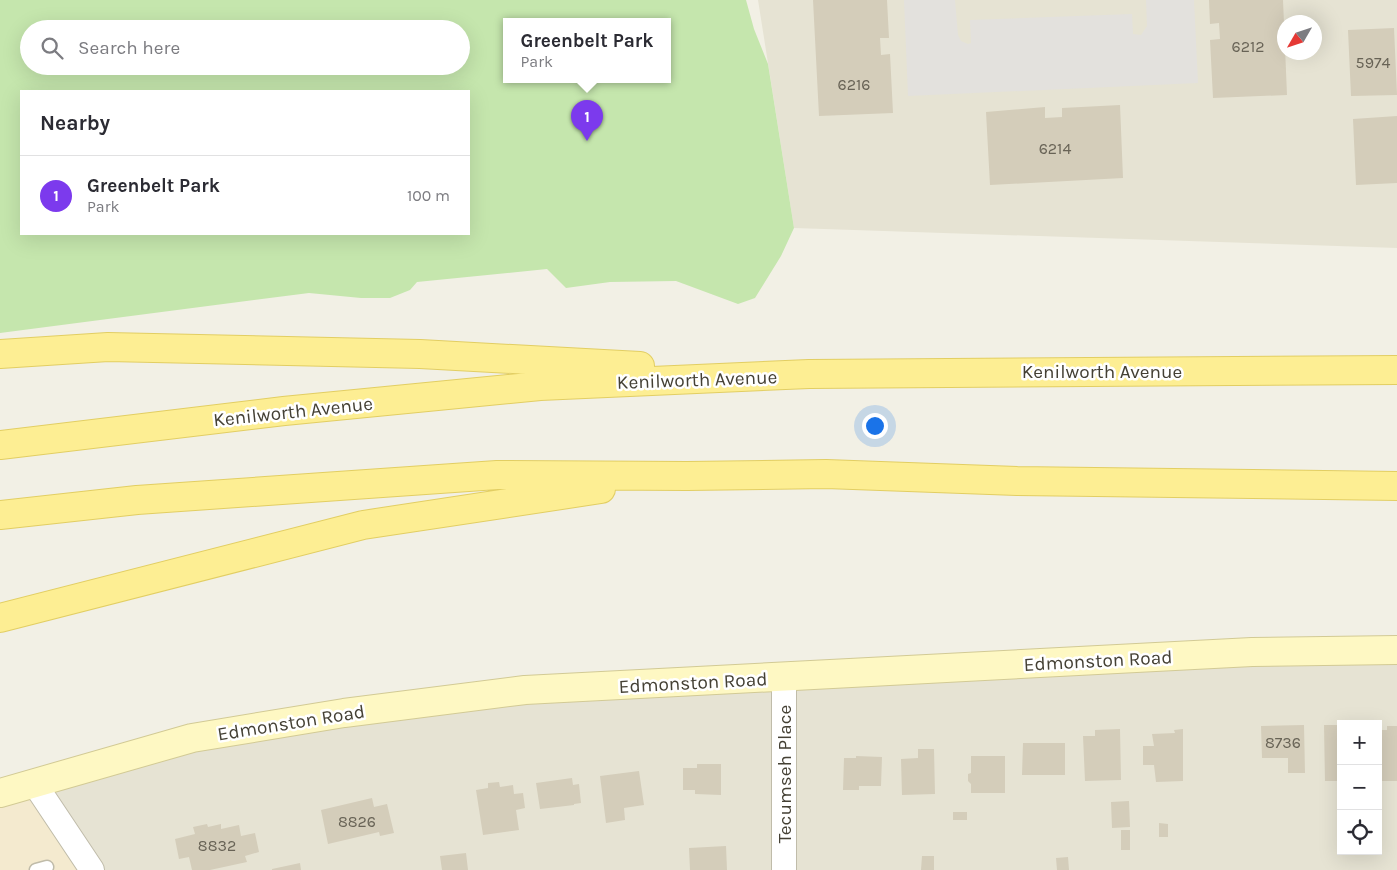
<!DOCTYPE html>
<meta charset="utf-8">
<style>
:root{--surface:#fff;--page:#f2f2f3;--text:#2b2b33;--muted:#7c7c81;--line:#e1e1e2;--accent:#7c3aed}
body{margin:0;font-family:Karla,sans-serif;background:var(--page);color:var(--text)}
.controls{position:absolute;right:15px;bottom:15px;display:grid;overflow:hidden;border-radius:0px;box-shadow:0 5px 20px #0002}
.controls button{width:45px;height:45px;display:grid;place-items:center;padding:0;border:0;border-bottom:1px solid var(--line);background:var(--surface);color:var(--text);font:25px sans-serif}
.compass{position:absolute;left:1277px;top:15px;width:45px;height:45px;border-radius:50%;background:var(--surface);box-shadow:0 5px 20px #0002;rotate:231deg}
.you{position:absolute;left:874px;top:425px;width:18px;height:18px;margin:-12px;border:4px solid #fff;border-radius:50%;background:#1a73e8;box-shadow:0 0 0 8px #1a73e833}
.badge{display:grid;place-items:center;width:32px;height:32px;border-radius:50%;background:var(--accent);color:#fff;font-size:16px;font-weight:700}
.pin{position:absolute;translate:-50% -41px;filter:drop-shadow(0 1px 2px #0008)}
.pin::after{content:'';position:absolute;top:26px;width:18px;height:15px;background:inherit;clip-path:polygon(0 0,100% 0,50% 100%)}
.popup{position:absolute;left:503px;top:18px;width:168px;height:65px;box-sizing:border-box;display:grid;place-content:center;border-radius:0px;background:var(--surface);filter:drop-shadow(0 1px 4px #0005);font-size:16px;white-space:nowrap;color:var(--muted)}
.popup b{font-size:19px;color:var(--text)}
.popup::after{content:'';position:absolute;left:50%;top:100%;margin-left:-10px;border:10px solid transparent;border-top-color:var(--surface)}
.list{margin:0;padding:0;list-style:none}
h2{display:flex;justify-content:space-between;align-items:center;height:65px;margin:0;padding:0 20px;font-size:21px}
h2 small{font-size:16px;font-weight:400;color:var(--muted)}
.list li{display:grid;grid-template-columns:32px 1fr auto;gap:15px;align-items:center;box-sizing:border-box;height:80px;padding:0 20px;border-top:1px solid var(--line)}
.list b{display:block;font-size:19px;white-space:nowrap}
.list p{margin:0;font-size:16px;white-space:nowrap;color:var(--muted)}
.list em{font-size:16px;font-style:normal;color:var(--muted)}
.icon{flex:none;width:28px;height:28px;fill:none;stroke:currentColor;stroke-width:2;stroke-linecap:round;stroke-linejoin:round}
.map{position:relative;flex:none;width:1397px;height:870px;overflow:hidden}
.search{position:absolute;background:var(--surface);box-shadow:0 5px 20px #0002;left:20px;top:20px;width:450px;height:55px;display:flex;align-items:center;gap:12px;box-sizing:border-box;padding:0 18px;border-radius:28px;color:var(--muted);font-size:19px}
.panel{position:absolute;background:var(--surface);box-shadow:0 5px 20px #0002;left:20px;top:90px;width:450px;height:145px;border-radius:0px}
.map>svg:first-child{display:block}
</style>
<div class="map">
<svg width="1397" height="870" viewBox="0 0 1397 870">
<rect width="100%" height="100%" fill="#f2f0e5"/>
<!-- residential -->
<path fill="#e6e3d3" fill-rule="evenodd" d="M 758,0 L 1397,0 L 1397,248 L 794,228 ZM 1284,22 L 1314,22 L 1314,52 L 1284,52 Z
M 1397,650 L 1397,870 L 92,870 L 34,783 L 344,713 ZM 1341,724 L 1378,724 L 1378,851 L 1341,851 Z"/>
<!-- commercial -->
<path fill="#f4eacf" d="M 34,783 L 92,870 L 0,870 L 0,793 Z"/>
<!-- green -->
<path fill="#c5e6ad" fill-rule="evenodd" d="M 0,0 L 746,0 L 754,29 L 768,64 L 794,228 L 781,256 L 755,298 L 738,304 L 676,281 L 610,282 L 566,288 L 547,269 L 417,282 L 410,290 L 390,298 L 361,298 L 309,293 L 0,333 ZM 507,22 L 667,22 L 667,80 L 507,80 ZM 29,29 L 461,29 L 461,66 L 29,66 ZM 21,91 L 469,91 L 469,234 L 21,234 Z"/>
<!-- parking -->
<path fill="#e3e1dd" d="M 904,0 L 955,0 L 958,35 L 961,41 L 968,44 L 971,43 L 970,20 L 1132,14 L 1133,34 L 1141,35 L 1147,26 L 1146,0 L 1194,0 L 1198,83 L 908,96 Z"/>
<!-- building -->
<path fill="#d4cdba" d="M 813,0 L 887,0 L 889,38 L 880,38 L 881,55 L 890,54 L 893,113 L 819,116 Z
M 1209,0 L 1283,0 L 1287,95 L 1213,98 L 1210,40 L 1220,39 L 1219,23 L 1210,24 Z
M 1394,28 L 1397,95 L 1351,96 L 1348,30 Z
M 1120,105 L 1123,178 L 990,185 L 986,112 L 1045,107 L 1045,118 L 1062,117 L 1062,108 Z
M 1397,116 L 1397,183 L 1356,185 L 1353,119 Z
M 1304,725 L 1305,773 L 1288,773 L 1288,758 L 1262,758 L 1261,726 Z
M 1324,725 L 1341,725 L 1341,781 L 1325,781 Z
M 1387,726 L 1397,726 L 1397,781 L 1378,781 L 1378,742 L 1381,742 L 1382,730 L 1387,730 Z
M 1120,729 L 1121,780 L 1085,781 L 1083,736 L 1095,736 L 1095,730 Z
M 1183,729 L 1183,781 L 1156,782 L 1154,765 L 1143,765 L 1143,746 L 1154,746 L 1152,734 L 1175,733 L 1174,730 Z
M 1023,743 L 1065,743 L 1065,775 L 1022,775 Z
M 918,749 L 934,749 L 935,794 L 902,795 L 901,759 L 918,758 Z
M 856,756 L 882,757 L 881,786 L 859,786 L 859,790 L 843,790 L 844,758 L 856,758 Z
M 971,756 L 1005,756 L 1005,793 L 971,793 L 971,784 L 968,781 L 968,774 L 971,773 Z
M 697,764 L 721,764 L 721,795 L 695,794 L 695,790 L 683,790 L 683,768 L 697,768 Z
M 639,771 L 644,805 L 624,808 L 625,820 L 606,823 L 600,776 Z
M 572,778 L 573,785 L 579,784 L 581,803 L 574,804 L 574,805 L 540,809 L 536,783 Z
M 499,782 L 500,787 L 513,785 L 514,794 L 523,793 L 525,808 L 516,810 L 519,830 L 483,835 L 476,790 L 488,788 L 488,783 Z
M 372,798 L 374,807 L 387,804 L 394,833 L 380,836 L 379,832 L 328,844 L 321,810 Z
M 1129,801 L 1130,827 L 1112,828 L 1111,802 Z
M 953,812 L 967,812 L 967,820 L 953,820 Z
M 1159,823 L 1168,824 L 1168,837 L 1159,837 Z
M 207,824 L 208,827 L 221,824 L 221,829 L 239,825 L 241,836 L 255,833 L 259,852 L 245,856 L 247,862 L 210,870 L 192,870 L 189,857 L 179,859 L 175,839 L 195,834 L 193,827 Z
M 1121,830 L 1130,830 L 1130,850 L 1121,850 Z
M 726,846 L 727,870 L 690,870 L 689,848 Z
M 466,853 L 468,870 L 442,870 L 440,856 Z
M 922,856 L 934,856 L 934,870 L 921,870 Z
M 1068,857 L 1069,870 L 1057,870 L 1056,858 Z
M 300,863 L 301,870 L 272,870 L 272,869 Z"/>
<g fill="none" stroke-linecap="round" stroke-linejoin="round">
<defs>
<path id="lane" d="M 36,870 L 47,867"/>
<path id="street" d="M 34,783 L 92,870
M 784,870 L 784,677"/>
<path id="secondary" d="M 0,793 L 192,738 L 344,713 L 525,690 L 1252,652 L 1397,650"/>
<path id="primary" d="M 0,354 L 108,347 L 420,354 L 640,366
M 0,445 L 284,411 L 540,386 L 809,374 L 1397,370
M 0,515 L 137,500 L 497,475 L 687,476 L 826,474 L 1017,481 L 1397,486
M 0,618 L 363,525 L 601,489"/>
</defs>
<!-- lane casing -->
<use href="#lane" stroke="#c0bcaa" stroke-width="15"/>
<!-- street casing -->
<use href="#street" stroke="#c0bcaa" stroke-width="26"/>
<!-- secondary casing -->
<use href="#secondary" stroke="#d2ca95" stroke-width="30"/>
<!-- primary casing -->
<use href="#primary" stroke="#e2ce63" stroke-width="30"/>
<!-- lane -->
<use href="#lane" stroke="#fff" stroke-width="12"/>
<!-- street -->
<use href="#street" stroke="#fff" stroke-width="24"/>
<!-- secondary -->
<use href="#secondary" stroke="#fef8c3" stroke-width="28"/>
<!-- primary -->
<use href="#primary" stroke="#fdee93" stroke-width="28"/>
</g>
<g text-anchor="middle" stroke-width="5" stroke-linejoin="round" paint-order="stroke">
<!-- number labels -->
<g font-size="16" fill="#686356">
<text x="1248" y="52">6212</text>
<text x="1373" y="68">5974</text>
<text x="854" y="90">6216</text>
<text x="1055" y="154">6214</text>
<text x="1283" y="748">8736</text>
<text x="357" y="827">8826</text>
<text x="217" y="851">8832</text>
</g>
<!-- street labels -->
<g font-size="19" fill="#444034" stroke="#fff">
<text x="1102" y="378">Kenilworth Avenue</text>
<text transform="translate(697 379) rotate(-2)" y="7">Kenilworth Avenue</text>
<text transform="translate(293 411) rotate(-6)" y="7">Kenilworth Avenue</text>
<text transform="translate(1098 660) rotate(-3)" y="7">Edmonston Road</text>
<text transform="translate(693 682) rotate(-3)" y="7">Edmonston Road</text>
<text transform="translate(291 722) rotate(-9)" y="7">Edmonston Road</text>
<text transform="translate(784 774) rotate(-90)" y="7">Tecumseh Place</text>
</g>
</g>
</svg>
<div class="controls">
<button>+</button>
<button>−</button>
<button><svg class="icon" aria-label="locate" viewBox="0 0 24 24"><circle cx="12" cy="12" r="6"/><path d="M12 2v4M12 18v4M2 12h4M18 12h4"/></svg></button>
</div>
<svg class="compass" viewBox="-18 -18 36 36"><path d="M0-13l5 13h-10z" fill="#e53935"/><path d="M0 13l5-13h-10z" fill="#7c7c81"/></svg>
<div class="you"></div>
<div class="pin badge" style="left:587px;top:141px">1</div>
<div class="popup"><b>Greenbelt Park</b>Park</div>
<div class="search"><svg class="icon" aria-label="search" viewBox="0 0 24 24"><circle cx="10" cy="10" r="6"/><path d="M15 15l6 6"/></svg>Search here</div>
<section class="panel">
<h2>Nearby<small></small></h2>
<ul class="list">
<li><span class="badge">1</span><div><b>Greenbelt Park</b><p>Park</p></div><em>100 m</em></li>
</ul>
</section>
</div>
